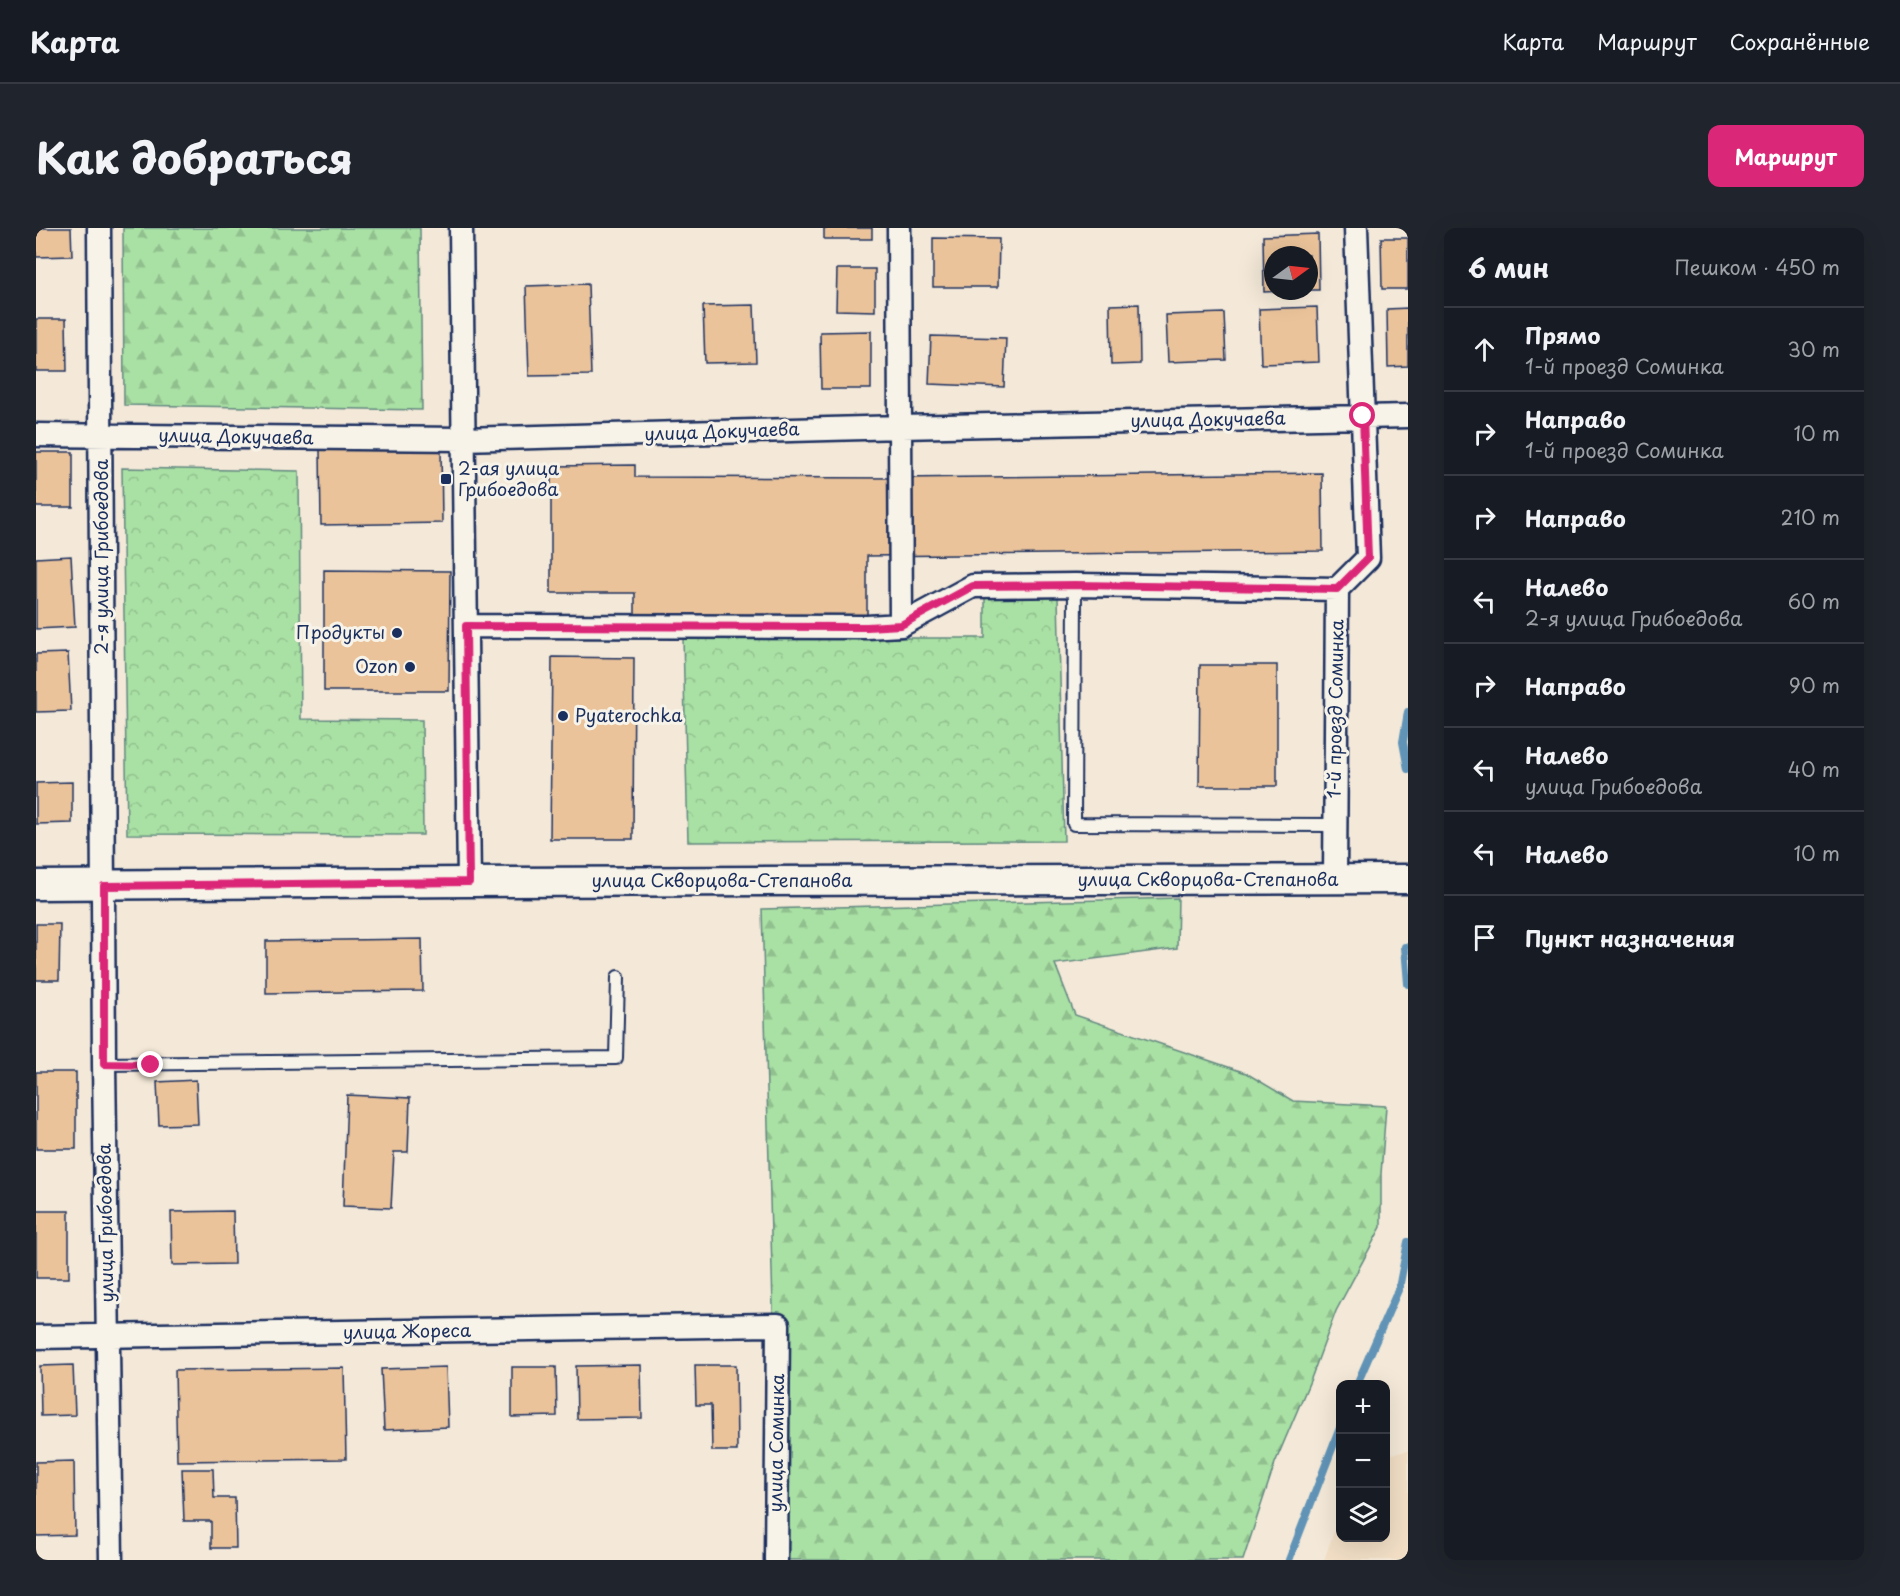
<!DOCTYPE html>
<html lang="ru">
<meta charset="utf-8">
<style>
:root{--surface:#171b24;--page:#20242c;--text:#f1f3f6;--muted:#9ea1a6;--line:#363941;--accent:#db2777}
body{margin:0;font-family:"Playpen Sans",sans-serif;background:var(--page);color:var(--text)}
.controls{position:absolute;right:18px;bottom:18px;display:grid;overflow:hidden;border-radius:12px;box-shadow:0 6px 24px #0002}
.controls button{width:54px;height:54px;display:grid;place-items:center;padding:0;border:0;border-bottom:2px solid var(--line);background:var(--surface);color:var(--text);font:30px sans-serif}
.compass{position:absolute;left:1228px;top:18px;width:54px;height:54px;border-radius:50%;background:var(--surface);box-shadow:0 6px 24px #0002;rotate:75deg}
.stop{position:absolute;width:18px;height:18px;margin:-14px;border:4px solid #db2777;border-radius:50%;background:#fff}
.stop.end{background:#db2777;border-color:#fff;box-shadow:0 2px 6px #0008}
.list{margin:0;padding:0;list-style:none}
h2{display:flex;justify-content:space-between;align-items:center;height:78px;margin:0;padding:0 24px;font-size:26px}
h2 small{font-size:20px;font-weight:400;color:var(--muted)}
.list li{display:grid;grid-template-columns:39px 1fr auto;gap:18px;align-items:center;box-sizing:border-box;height:84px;padding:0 24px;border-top:2px solid var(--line)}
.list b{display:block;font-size:22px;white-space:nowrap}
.list p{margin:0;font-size:20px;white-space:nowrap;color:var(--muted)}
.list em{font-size:20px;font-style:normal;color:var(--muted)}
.icon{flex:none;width:33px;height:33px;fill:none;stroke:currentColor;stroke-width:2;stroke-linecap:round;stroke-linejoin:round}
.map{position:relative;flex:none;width:1372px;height:1332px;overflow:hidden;border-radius:12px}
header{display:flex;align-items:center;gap:36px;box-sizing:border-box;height:84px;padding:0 30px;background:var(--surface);border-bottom:2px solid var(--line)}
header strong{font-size:28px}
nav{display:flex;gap:33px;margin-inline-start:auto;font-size:21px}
.intro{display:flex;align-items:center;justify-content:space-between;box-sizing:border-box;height:144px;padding:0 36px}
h1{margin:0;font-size:42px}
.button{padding:15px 27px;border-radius:12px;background:var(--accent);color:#fff;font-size:21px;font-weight:700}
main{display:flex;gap:36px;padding:0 36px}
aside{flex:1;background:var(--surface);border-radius:12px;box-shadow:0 6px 24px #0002}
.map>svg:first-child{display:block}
</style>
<header>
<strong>Карта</strong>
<nav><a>Карта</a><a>Маршрут</a><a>Сохранённые</a></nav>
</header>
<div class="intro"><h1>Как добраться</h1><a class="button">Маршрут</a></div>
<main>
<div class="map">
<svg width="1372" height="1332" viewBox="0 0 1372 1332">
<defs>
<pattern id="forest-firs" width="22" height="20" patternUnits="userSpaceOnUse" patternTransform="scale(1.5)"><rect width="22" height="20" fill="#a9e0a3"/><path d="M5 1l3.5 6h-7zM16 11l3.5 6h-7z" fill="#91c08f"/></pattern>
<pattern id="park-crowns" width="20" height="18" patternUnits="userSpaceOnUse" patternTransform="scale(1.5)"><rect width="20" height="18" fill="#a9e0a3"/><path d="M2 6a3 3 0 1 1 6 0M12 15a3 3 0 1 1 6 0" fill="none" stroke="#91c08f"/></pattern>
</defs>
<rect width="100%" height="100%" fill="#f4e9d8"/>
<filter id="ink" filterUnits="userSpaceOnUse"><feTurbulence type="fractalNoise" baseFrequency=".0167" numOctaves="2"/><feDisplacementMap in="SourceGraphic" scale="12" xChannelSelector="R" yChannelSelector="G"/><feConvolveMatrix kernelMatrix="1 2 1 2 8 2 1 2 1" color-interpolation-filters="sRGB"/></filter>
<g filter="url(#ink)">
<!-- built -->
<path fill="#f1dec5" d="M 1372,1223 L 1372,1332 L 1288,1332 L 1304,1286 L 1304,1310 L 1350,1310 L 1350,1227 Z"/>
<!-- forest -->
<path fill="url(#forest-firs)" stroke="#628880" stroke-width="1.5" d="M 87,0 L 384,0 L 386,182 L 88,177 Z
M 1142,670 L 1141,720 L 1019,736 L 1039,787 L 1210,845 L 1257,873 L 1350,878 L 1345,946 L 1345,999 L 1300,1083 L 1276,1148 L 1239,1235 L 1207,1332 L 744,1332 L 726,681 Z"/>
<!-- park -->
<path fill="url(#park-crowns)" stroke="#628880" stroke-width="1.5" d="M 86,240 L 263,243 L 265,491 L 386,492 L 387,607 L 91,606 Z
M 949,369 L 1022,369 L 1028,613 L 652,614 L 647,410 L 949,410 Z"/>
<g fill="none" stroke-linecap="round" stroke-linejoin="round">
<!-- stream -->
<path stroke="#6093b6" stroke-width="8" d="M 1372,484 L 1367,514 L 1372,541
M 1369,719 L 1372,756
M 1321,1156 L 1363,1060 L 1372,1014
M 1253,1332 L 1304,1200"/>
</g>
<!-- building -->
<path fill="#eac39a" stroke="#1b2f5e" stroke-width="1.5" d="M 0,0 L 35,0 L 36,28 L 0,29 Z
M 788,0 L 836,0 L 836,11 L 788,11 Z
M 1282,6 L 1283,62 L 1273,62 L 1273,27 L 1237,27 L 1237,63 L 1249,63 L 1228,64 L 1227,8 Z
M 897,10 L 963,11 L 962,59 L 897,59 Z
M 1345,10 L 1372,10 L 1372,61 L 1346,61 Z
M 801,41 L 839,41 L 839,83 L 800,82 Z
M 552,56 L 555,147 L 493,148 L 490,58 Z
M 1103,76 L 1104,136 L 1075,137 L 1074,77 Z
M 718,77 L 720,134 L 669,135 L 667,78 Z
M 1281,79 L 1283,134 L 1225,136 L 1223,81 Z
M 1372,80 L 1372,138 L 1352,139 L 1351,81 Z
M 1188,85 L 1190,132 L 1132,134 L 1130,87 Z
M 0,91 L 30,91 L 31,143 L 0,143 Z
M 835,103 L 835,161 L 785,161 L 784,104 Z
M 895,108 L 970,110 L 968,159 L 893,156 Z
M 405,220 L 406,295 L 285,297 L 284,222 Z
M 0,224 L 37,224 L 37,279 L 0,279 Z
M 599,237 L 599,249 L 865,250 L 1286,245 L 1287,323 L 831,328 L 831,389 L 599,388 L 599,365 L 515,365 L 515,238 Z
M 35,328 L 39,399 L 0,401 L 0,330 Z
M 288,342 L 414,343 L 413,463 L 288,463 Z
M 32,425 L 35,483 L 0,484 L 0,426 Z
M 516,429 L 598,430 L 597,611 L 514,611 Z
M 1164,437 L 1241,437 L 1241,558 L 1163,558 Z
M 36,554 L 36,595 L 0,596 L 0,555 Z
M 0,696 L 24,696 L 23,752 L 0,752 Z
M 386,711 L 387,763 L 230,765 L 230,713 Z
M 0,844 L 40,844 L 40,921 L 0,921 Z
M 160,852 L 162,896 L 123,897 L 121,854 Z
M 311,867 L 374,870 L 372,924 L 358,924 L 355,980 L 307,978 Z
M 0,983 L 33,983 L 33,1050 L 0,1050 Z
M 197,983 L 198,1036 L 136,1037 L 135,984 Z
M 37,1137 L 39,1187 L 5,1188 L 4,1138 Z
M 605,1137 L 606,1190 L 541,1191 L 540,1138 Z
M 659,1137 L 700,1137 L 701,1223 L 676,1223 L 675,1177 L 660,1177 Z
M 410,1139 L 412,1199 L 348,1202 L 345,1141 Z
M 476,1139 L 520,1139 L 521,1188 L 476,1189 Z
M 308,1140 L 310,1231 L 141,1233 L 139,1142 Z
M 38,1233 L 39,1307 L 0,1308 L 0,1234 Z
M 146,1241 L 177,1241 L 178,1270 L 199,1270 L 200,1320 L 175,1320 L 175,1293 L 148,1293 Z"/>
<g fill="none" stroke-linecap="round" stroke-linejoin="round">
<defs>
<path id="service" d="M 1039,357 L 1038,596 L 1299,597
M 68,836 L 580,830 L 582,749"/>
<path id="minor" d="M 63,0 L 68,836 L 75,1332
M 425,0 L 433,654
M 863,0 L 865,397
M 0,207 L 427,211 L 865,199 L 1372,188
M 430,398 L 831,399 L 865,397 L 937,358 L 1039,357 L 1301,361
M 1299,652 L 1301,361 L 1332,330 L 1320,0
M 0,1109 L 742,1097 L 740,1332"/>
<path id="tertiary" d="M 0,657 L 433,654 L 1372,651"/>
</defs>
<!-- service casing -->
<use href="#service" stroke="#1b2f5e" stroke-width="16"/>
<!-- minor casing -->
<use href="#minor" stroke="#1b2f5e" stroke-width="27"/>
<!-- tertiary casing -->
<use href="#tertiary" stroke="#1b2f5e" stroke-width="33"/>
<!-- service -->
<use href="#service" stroke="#f7f3e8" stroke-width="12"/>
<!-- minor -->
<use href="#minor" stroke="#f7f3e8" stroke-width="22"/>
<!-- tertiary -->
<use href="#tertiary" stroke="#f7f3e8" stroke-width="28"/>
</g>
</g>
<g fill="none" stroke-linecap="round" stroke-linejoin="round" filter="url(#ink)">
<!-- route -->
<path stroke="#db2777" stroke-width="8" d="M 115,837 L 68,836 L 68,658 L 433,654 L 430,398 L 831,399 L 865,397 L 937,358 L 1039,357 L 1301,361 L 1332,330 L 1327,188"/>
</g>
<!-- markers -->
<g fill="#1b2f5e" stroke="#f7f3e8" stroke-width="2">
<rect x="404" y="245" width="12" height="12" rx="3"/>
<circle cx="361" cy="405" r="6"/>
<circle cx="374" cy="439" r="6"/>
<circle cx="527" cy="488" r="6"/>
</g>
<g text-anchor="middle" stroke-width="6" stroke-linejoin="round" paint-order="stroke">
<!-- street labels -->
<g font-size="18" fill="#1b2f5e" stroke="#f7f3e8">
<text transform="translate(1172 192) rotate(-1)" y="6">улица Докучаева</text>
<text transform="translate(686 204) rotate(-2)" y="6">улица Докучаева</text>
<text transform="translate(200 209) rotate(1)" y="6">улица Докучаева</text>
<text transform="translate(66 329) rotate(-90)" y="6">2-я улица Грибоедова</text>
<text transform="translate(1300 481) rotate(-89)" y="6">1-й проезд Соминка</text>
<text x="1172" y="658">улица Скворцова-Степанова</text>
<text x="686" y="659">улица Скворцова-Степанова</text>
<text transform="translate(70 995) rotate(-91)" y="6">улица Грибоедова</text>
<text transform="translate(371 1104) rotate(-1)" y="6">улица Жореса</text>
<text transform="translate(741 1215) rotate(-89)" y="6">улица Соминка</text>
</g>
<!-- poi labels -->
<g font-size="18" fill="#1b2f5e" stroke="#f7f3e8" text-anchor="start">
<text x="422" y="247">2-ая улица<tspan x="422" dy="21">Грибоедова</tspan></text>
<text x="349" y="411" text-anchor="end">Продукты</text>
<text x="362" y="445" text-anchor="end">Ozon</text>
<text x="539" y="494">Pyaterochka</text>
</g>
</g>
</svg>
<div class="controls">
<button>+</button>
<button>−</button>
<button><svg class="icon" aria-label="layers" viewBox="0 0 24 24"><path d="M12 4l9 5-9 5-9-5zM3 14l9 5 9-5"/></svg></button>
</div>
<svg class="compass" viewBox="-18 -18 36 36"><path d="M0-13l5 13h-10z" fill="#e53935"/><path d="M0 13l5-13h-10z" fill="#9ea1a6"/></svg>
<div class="stop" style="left:1327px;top:188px"></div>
<div class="stop end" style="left:115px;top:837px"></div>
</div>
<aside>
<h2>6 мин<small>Пешком · 450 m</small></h2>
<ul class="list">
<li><svg class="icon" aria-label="ahead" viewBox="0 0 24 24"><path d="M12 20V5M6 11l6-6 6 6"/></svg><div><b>Прямо</b><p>1-й проезд Соминка</p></div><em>30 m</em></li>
<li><svg class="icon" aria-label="right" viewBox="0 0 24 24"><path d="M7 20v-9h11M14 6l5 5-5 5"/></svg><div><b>Направо</b><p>1-й проезд Соминка</p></div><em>10 m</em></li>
<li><svg class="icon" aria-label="right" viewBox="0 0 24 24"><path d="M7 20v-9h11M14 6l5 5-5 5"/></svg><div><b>Направо</b></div><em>210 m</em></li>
<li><svg class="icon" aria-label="left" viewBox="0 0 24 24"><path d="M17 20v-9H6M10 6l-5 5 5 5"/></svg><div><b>Налево</b><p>2-я улица Грибоедова</p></div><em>60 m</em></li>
<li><svg class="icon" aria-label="right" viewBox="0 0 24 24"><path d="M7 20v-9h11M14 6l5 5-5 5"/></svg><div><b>Направо</b></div><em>90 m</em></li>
<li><svg class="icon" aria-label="left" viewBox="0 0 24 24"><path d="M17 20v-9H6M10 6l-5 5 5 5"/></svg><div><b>Налево</b><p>улица Грибоедова</p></div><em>40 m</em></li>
<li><svg class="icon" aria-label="left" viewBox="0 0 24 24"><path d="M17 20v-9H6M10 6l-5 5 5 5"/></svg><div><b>Налево</b></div><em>10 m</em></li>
<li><svg class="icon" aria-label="arrive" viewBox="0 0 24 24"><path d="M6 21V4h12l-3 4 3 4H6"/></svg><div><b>Пункт назначения</b></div></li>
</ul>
</aside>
</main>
